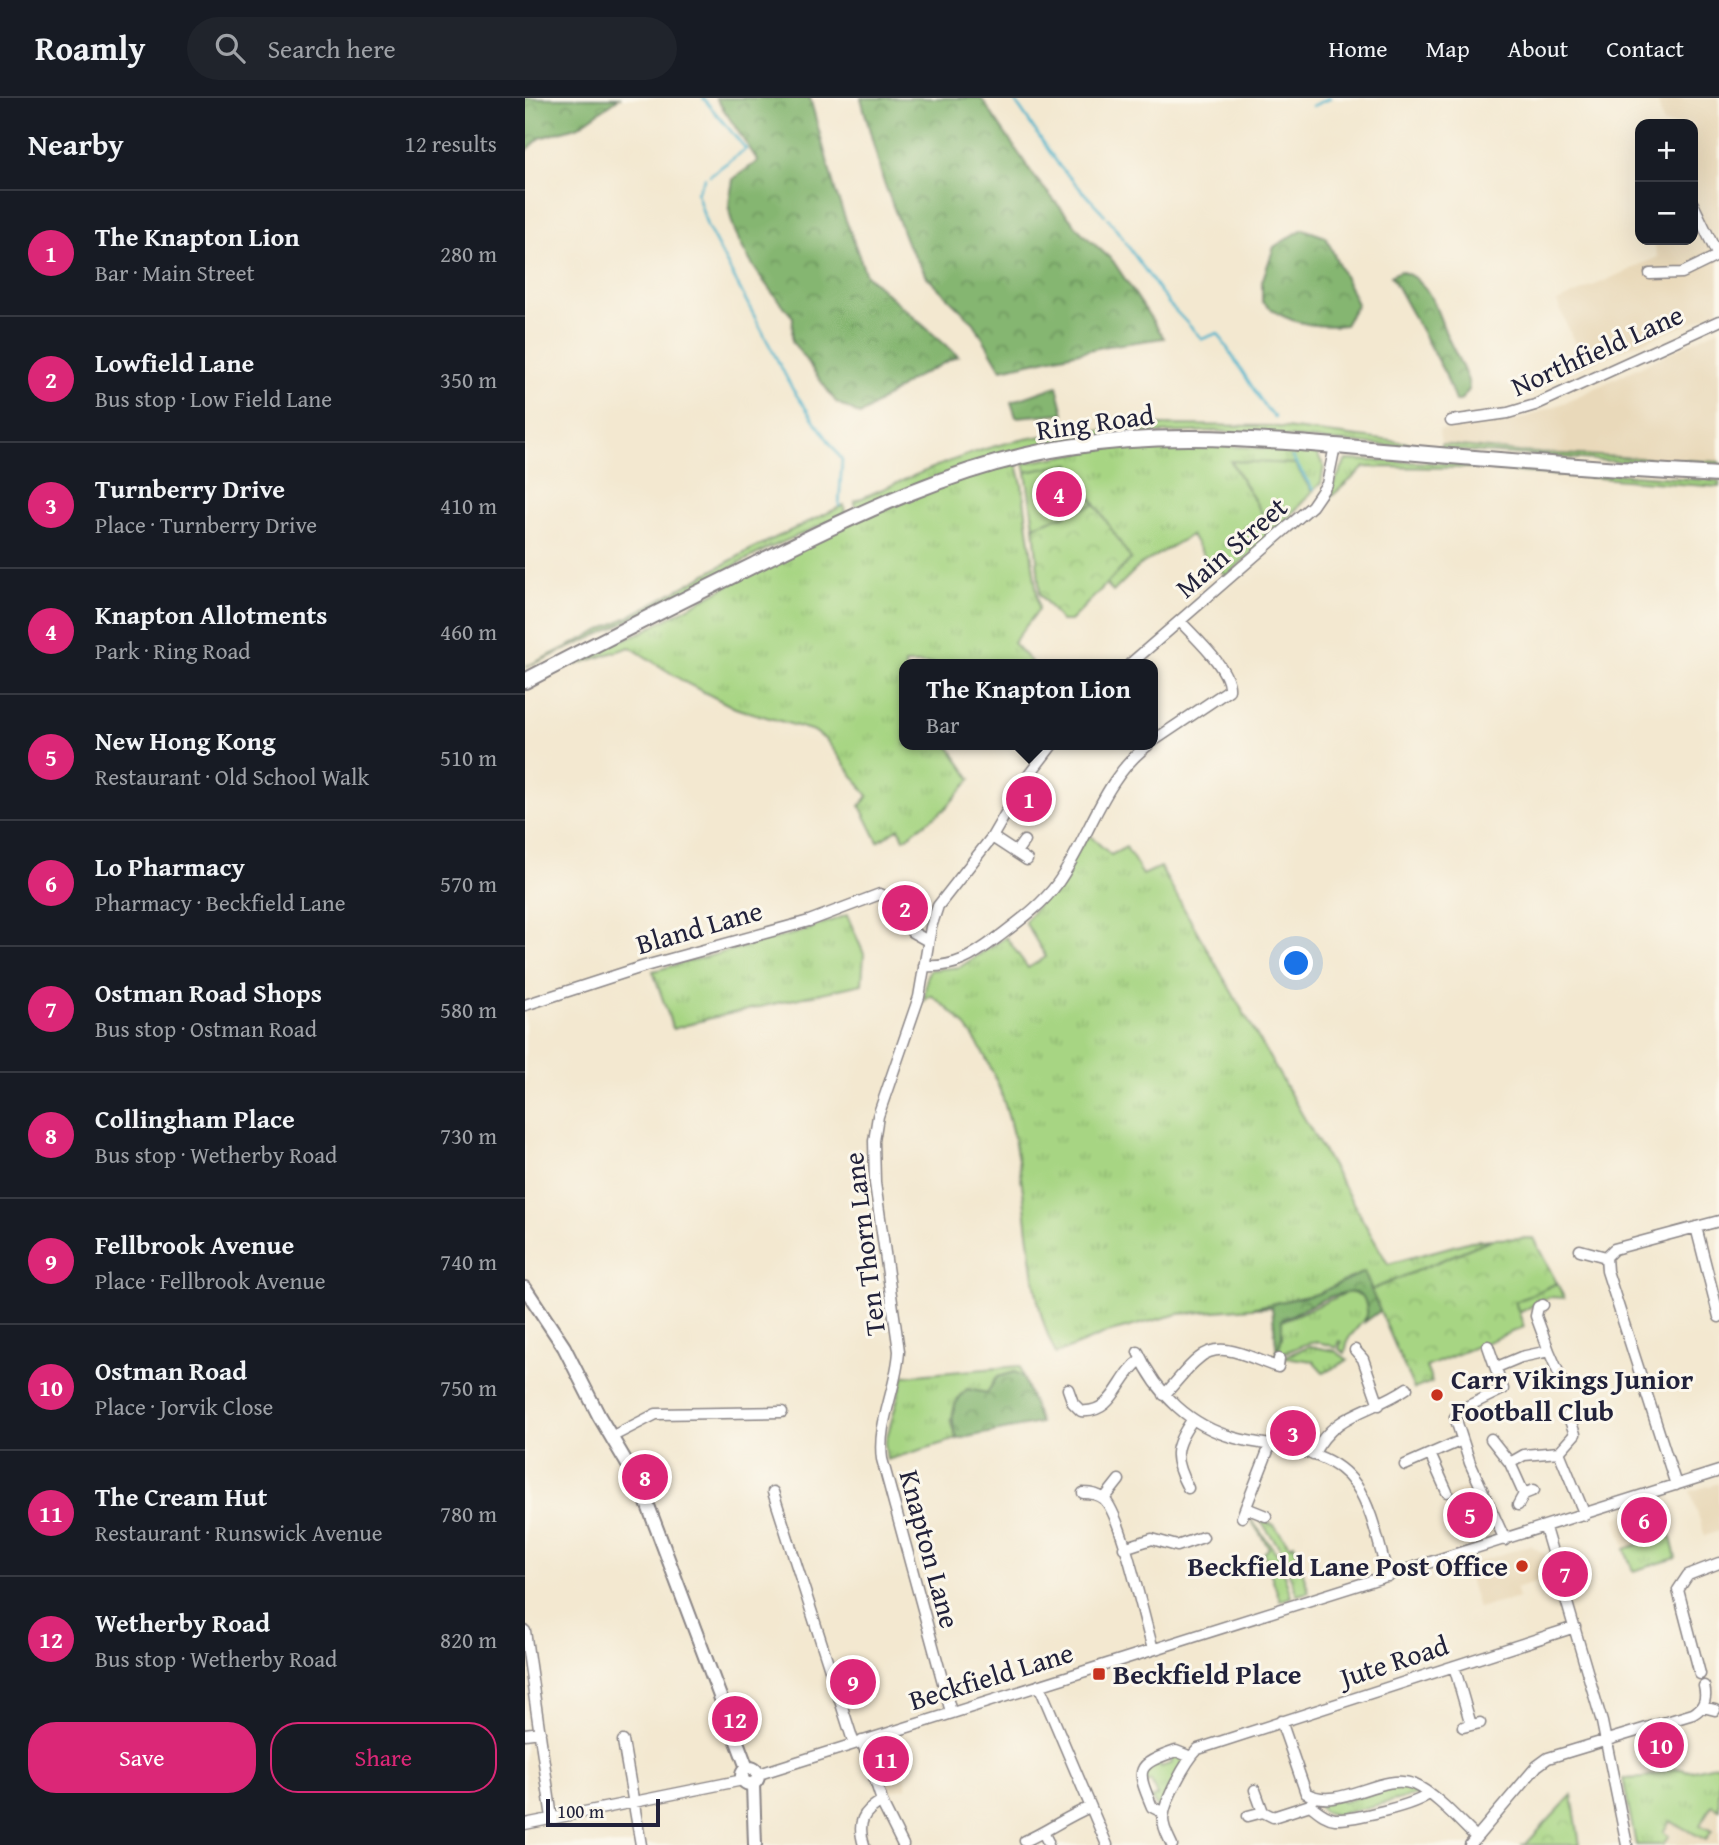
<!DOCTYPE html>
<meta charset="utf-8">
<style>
:root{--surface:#171b24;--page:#20242c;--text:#f1f3f6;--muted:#9ea1a6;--line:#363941;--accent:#db2777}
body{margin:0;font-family:"Gentium Book Plus",serif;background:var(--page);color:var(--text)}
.controls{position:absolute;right:21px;top:21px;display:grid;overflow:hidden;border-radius:14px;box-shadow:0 7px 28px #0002}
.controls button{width:63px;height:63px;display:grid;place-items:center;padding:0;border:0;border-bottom:2px solid var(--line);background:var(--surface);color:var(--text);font:35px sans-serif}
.scale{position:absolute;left:21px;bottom:18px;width:114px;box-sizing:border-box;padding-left:7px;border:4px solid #22223b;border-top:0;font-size:19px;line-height:24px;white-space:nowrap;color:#22223b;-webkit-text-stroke:5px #fbf7ec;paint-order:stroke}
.you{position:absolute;left:772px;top:866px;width:24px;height:24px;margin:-18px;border:5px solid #fff;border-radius:50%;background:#1a73e8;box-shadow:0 0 0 10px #1a73e833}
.badge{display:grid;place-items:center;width:46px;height:46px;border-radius:50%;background:var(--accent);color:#fff;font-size:23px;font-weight:700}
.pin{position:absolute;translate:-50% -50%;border:4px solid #fff;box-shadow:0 2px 7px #0006}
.popup{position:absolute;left:374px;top:561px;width:259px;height:91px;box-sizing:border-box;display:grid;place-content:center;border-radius:14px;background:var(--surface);filter:drop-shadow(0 2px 5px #0005);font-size:23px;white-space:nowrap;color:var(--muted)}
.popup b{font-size:26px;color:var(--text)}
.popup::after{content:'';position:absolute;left:50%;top:100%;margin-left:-14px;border:14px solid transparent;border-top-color:var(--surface)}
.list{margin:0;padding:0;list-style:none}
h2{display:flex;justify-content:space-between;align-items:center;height:91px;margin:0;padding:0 28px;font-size:30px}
h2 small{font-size:23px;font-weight:400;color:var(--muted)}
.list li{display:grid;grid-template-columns:46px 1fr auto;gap:21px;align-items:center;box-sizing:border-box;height:126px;padding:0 28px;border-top:2px solid var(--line)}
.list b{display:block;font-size:26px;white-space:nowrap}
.list p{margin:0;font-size:23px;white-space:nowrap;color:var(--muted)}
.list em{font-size:23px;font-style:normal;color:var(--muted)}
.actions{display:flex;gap:14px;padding:21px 28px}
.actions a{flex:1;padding:16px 0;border:2px solid var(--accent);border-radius:28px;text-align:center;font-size:24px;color:var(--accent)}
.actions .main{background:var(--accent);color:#fff}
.icon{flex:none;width:38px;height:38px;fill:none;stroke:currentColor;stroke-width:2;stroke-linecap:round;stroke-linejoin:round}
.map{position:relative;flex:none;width:1194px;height:1747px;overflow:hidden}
header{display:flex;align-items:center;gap:42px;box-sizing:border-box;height:98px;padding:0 35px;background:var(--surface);border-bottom:2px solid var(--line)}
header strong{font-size:33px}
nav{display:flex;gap:38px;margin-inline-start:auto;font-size:24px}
.search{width:490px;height:63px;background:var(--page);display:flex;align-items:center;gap:18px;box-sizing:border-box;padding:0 24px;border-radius:38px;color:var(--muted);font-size:26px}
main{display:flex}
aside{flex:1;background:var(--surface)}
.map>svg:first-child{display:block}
</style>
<header>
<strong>Roamly</strong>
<div class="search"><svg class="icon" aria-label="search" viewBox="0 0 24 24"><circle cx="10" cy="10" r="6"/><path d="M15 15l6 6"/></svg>Search here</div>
<nav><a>Home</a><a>Map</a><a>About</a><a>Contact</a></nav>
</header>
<main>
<aside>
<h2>Nearby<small>12 results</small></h2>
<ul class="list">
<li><span class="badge">1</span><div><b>The Knapton Lion</b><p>Bar · Main Street</p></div><em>280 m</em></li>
<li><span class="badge">2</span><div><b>Lowfield Lane</b><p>Bus stop · Low Field Lane</p></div><em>350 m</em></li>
<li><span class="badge">3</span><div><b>Turnberry Drive</b><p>Place · Turnberry Drive</p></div><em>410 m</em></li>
<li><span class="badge">4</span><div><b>Knapton Allotments</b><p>Park · Ring Road</p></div><em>460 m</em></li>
<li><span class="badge">5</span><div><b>New Hong Kong</b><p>Restaurant · Old School Walk</p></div><em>510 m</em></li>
<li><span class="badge">6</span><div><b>Lo Pharmacy</b><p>Pharmacy · Beckfield Lane</p></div><em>570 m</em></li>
<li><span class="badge">7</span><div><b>Ostman Road Shops</b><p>Bus stop · Ostman Road</p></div><em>580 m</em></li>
<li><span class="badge">8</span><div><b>Collingham Place</b><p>Bus stop · Wetherby Road</p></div><em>730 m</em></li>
<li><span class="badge">9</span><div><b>Fellbrook Avenue</b><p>Place · Fellbrook Avenue</p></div><em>740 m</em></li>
<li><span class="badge">10</span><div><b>Ostman Road</b><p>Place · Jorvik Close</p></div><em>750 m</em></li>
<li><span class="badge">11</span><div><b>The Cream Hut</b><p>Restaurant · Runswick Avenue</p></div><em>780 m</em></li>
<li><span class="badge">12</span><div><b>Wetherby Road</b><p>Bus stop · Wetherby Road</p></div><em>820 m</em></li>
</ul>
<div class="actions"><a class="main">Save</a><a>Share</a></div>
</aside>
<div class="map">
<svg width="1194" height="1747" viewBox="0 0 1194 1747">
<defs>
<pattern id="grass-tufts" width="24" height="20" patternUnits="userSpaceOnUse" patternTransform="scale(1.75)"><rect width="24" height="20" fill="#a7d583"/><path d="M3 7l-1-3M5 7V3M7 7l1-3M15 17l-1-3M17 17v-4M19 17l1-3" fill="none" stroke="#8fb772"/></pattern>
<pattern id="forest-crowns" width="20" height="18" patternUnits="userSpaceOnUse" patternTransform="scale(1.75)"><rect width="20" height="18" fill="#85b671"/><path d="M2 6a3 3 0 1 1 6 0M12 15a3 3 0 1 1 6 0" fill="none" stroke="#6c945e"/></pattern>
<pattern id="park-crowns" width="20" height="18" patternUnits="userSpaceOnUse" patternTransform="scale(1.75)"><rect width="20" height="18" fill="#a7d583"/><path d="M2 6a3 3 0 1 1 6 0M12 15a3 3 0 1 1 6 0" fill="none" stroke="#8fb772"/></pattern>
</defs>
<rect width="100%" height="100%" fill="#fbf7ec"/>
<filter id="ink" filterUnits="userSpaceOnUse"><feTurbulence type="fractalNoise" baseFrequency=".0143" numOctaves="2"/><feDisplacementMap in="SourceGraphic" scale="14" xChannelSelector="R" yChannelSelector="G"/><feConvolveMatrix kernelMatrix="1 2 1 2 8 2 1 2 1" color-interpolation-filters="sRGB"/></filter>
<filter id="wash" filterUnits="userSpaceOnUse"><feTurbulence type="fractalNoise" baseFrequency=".00686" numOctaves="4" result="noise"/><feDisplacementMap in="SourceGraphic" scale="28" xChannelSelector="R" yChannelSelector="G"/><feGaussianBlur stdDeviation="1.57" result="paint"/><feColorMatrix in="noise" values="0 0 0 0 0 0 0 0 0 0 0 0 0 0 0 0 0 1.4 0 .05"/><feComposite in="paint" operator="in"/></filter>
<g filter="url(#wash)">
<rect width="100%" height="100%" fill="#f3e8d0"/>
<!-- built -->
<path fill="#e9d9ba" d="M 1132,0 L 1194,0 L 1194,214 L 1059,267 L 1032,204 L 1133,159 L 1127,142 L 1168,142 L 1168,26 L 1138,26 Z
M 1194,231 L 1194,364 L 994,354 L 916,346 L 914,332 L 984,324 L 1002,319 L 1041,304 Z
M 1194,1385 L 1194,1433 L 1180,1438 L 1165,1393 Z
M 949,1387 L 971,1435 L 943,1444 L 922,1399 Z
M 1121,1409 L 1132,1440 L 1100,1451 L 1090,1420 Z
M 1005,1447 L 1020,1456 L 1026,1479 L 990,1490 L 994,1500 L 953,1510 L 940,1468 Z
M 367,1645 L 383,1689 L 359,1695 L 345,1653 Z
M 1194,1666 L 1194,1747 L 1111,1747 L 1098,1681 L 1117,1680 L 1151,1670 L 1165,1673 Z"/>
<!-- grass -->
<path fill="url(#grass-tufts)" stroke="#647c5f" stroke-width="2" d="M 634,327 L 744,328 L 892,346 L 889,350 L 690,333 L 587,337 L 333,411 L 330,409 L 330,403 C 384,380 438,354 495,342 C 541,332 588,334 634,327 Z
M 650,345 L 790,353 L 799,368 L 796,385 L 787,394 L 769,366 L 706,364 L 749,435 L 700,479 L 691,463 L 684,466 L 666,437 L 615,467 L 588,494 L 581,485 L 605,461 L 545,366 L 501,374 L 499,365 L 598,347 Z
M 916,346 L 994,354 L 1194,364 L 1194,371 L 916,351 Z
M 821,362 L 945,366 L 948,370 L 840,369 L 799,405 Z
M 492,366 L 497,386 L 514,511 L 488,545 L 508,566 L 380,566 L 380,647 L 423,647 L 446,681 L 420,711 L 379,741 L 374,730 L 353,744 L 335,708 L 343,698 L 302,643 L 289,633 L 210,610 L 161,585 L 105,549 L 50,567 C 70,547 97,544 121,532 C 239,470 360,393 492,366 Z
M 968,368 L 1194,383 L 1194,389 L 968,372 Z
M 319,407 L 320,417 L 240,452 L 80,534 L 1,569 L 105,518 L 225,452 Z
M 564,737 L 586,757 L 601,749 L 618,777 L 635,769 L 863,1166 L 946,1143 L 967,1141 L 846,1192 L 839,1175 L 792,1196 L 727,1210 L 653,1216 L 582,1235 L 531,1256 C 510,1214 508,1171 502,1126 C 495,1062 483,982 441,929 C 432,917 418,907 406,897 L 399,903 L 402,877 L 405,872 L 435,869 L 481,839 L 503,870 L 521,859 L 500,824 Z
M 322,817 L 339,856 L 337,886 L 186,920 L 148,931 L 128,873 L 275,834 Z
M 1032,1185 L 1039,1200 L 1024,1199 L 994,1215 L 990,1204 Z
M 823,1194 L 839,1198 L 843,1217 L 823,1241 L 820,1255 L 814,1251 L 816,1244 L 814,1243 L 811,1250 C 780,1236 778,1252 752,1256 L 757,1239 L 757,1223 Z
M 784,1248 L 810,1253 L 823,1262 L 799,1275 L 788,1263 L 759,1259 Z
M 495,1268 L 498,1279 L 490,1274 L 472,1279 L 462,1295 L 442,1291 L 426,1322 L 432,1341 L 362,1362 L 360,1346 L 379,1278 Z
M 724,1419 L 753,1457 L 766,1499 L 755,1503 L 739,1455 L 744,1450 Z
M 734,1421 L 749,1427 L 765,1448 L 769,1446 L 784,1494 L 772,1497 L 755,1450 Z
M 1145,1435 L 1151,1460 L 1108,1473 L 1100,1451 Z
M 645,1657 L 661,1659 L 637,1708 L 633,1710 L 626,1701 L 632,1698 L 626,1683 L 620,1685 L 617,1679 L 625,1664 L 633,1661 L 636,1669 L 647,1665 Z
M 1194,1666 L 1194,1711 L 1187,1707 L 1175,1727 L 1187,1733 L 1181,1742 L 1145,1723 L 1138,1734 L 1144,1738 L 1138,1747 L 1111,1747 L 1098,1681 L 1117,1680 L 1151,1670 L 1165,1673 Z
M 874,1687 L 894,1692 L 896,1696 L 811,1717 L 799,1714 L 791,1706 L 814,1701 L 817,1704 Z"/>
<!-- forest -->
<path fill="url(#forest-crowns)" stroke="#546c56" stroke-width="2" d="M 0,0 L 94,0 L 54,28 L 15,40 L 0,54 Z
M 191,0 L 285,0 L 311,95 L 341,177 L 433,258 L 389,280 L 335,317 L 311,304 L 267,243 L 268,219 C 244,193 207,145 204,109 C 204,100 207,90 208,81 L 233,63 Z
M 336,0 L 456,0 L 511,81 L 557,135 L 588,163 L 639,240 L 582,248 L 476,271 L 449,225 L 403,180 L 383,147 L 358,82 Z
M 778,131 L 801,139 L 832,206 L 820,227 C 790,230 759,225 737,203 L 737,184 L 749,149 Z
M 875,173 C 906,182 911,213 922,238 C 929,253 937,267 943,283 L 944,292 L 935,303 L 930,303 L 920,276 L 866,178 Z
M 532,288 L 539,315 L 491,319 L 486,304 Z
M 839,1174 L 855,1213 L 840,1224 C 843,1216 843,1211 840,1203 C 831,1178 772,1215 757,1222 L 757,1239 L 752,1256 L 747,1209 L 727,1210 L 792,1196 Z
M 490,1274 L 498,1279 L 515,1325 L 432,1341 C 425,1320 425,1307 442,1291 L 462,1295 L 472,1279 Z"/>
<!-- park -->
<path fill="url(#park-crowns)" stroke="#647c5f" stroke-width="2" d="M 570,406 L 606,461 L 545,523 L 536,523 L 515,496 L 509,428 Z
M 1008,1140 L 1032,1185 L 990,1204 L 999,1229 L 901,1269 L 907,1284 L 889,1291 L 846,1192 L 967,1141 Z
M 1047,1697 L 1055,1747 L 996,1747 L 1001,1746 Z"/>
<!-- garden -->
<path fill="#a7d583" stroke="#647c5f" stroke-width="2" d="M 706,363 L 770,366 L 787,394 L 749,435 Z
M 544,366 L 570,406 L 509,428 L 501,374 Z"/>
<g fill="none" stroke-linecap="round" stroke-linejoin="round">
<!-- stream -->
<path stroke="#4cb2cb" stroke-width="2.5" d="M 178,0 L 221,51 L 185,77
M 488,0 L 535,69 L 580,117
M 787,8 L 805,0
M 180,80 L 172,95 L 182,128 L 268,292 L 317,362 L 314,408
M 583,120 L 644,206 L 677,241 L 693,235 L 698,243
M 699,245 L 742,312 L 750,319
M 767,359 L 788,392"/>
</g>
</g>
<g filter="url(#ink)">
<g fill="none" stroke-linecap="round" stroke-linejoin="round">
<defs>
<path id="minor" d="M 1168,106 L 1193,158
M 1125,176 L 1157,175 L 1194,157
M 926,323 L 983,315 L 1010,307 L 1194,223
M 605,566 L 787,408 L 802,386 L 810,348
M 628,643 L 704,592 C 706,571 668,538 655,523
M 467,739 L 502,762
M 491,754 L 499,743
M 399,868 C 430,870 448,858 472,840 C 493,824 517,807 532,786 C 565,740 576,683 623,647
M 0,907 L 120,868 L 284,823 L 355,796 L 369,802 L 387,834 L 403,843
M 1171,1129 L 1194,1219
M 1055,1152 L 1081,1159
M 1018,1207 L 1013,1209 L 1011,1218 L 1024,1253
M 963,1248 L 978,1291 L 939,1310 L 930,1319 L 945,1365 L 980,1442
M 830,1252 L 838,1261 L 854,1307
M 613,1254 C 632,1296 665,1328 710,1340 C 751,1351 803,1347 831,1387 C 848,1412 854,1449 863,1478
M 972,1269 L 996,1259 L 1024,1253 L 1038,1285
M 543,1291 L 548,1305 L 556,1313 C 590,1316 593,1277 616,1262
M 639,1297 C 651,1285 661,1270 674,1260 C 697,1240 728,1262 753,1269 L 754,1261
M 86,1339 L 131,1316 L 257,1314
M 966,1341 L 985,1365 L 999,1396
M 1034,1354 L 1060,1417
M 1034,1354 L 1050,1336 L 1043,1317
M 905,1356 L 922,1394
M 788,1357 C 810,1313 846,1315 882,1290
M 985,1365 L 999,1357 L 1034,1354
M 880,1367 L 937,1342
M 1151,1387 L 1082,1173 L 1081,1159 L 1089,1151 L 1194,1123
M 663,1390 C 647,1360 648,1349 668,1321
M 248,1394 L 329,1646
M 558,1395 C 566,1395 573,1396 579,1401 C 597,1417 619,1523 628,1551
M 579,1401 L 594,1382
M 993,1407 L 999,1396 L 1009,1392
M 721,1410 L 741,1418
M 717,1419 L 746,1345
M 1020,1430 L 1077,1624 L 1102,1747
M 599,1450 L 627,1441 L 652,1448 L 678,1439
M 0,1533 L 27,1720
M 929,1568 L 946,1627
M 1175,1576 L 1153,1492 L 1163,1477 L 1194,1465
M 514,1587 L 582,1747
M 1178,1609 L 1190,1612
M 426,1614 L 357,1361 C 352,1325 372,1290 374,1253 L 350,1085 L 349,1043 L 353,1018 L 394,899 L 406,829 L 413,808 L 467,739 L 500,682 L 527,647
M 756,1623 L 781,1695 C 813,1714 857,1674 888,1686 C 911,1696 933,1722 951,1739
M 938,1629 L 955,1625
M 0,1636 L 15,1634
M 98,1643 L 116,1747
M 337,1643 L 359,1709 L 378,1747
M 234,1676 L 1194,1373
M 730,1692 L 738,1714 L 748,1719 L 785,1707
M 789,1700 L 785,1707 C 793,1713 800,1720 810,1721 C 826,1722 892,1707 903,1696
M 639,1715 L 627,1709 C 611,1671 610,1667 651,1653 L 666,1659
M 723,1718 L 738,1714
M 0,1726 L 218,1682
M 518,1734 L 523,1744
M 500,1743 C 523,1733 541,1719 565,1709
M 339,1747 C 332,1725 337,1714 357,1703
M 647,1747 C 643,1738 638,1730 638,1721 C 639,1703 661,1663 673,1651 L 1050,1529
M 945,1747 L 1012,1668 L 1023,1660 L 1168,1616 C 1180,1609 1182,1600 1179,1588"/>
<path id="major" d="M 0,1190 L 39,1249 L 74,1318 L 116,1389 L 222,1670
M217 1678a8 8 0 1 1 16 0a8 8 0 1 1-16 0Z
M 228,1686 L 230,1747"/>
<path id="highway" d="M 0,583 C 76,543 152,505 229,467 C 330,417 432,366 544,349 C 653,331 760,344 869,353 C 977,363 1086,371 1194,377"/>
</defs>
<!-- minor casing -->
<use href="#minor" stroke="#8a8586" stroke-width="13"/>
<!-- major casing -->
<use href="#major" stroke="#8a8586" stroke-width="16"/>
<!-- highway casing -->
<use href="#highway" stroke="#8a8586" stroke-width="18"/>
<!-- minor -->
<use href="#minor" stroke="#fff" stroke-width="10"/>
<!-- major -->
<use href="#major" stroke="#fff" stroke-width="12"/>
<!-- highway -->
<use href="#highway" stroke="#fff" stroke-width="14"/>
</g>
</g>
<!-- markers -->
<g fill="#c8321e" stroke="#fbf7ec" stroke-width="2.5">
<circle cx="912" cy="1297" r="7"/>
<circle cx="997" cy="1468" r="7"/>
<rect x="567" y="1569" width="14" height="14" rx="3.5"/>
</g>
<g text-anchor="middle" stroke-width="6" stroke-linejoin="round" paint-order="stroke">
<!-- street labels -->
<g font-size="28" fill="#22223b" stroke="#fbf7ec">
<text transform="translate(1072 252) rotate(-24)" y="10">Northfield Lane</text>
<text transform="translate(570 324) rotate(-8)" y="10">Ring Road</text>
<text transform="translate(706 449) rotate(-41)" y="10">Main Street</text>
<text transform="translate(174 829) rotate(-16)" y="10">Bland Lane</text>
<text transform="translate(339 1146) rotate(-97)" y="10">Ten Thorn Lane</text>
<text transform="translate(405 1451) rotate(75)" y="10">Knapton Lane</text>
<text transform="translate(869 1563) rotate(-18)" y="10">Jute Road</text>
<text transform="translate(466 1578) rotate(-17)" y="10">Beckfield Lane</text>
</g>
<!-- poi labels -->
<g font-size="28" font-weight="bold" fill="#22223b" stroke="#fbf7ec" text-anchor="start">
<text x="926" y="1291">Carr Vikings Junior<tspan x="926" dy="32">Football Club</tspan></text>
<text x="983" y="1478" text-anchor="end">Beckfield Lane Post Office</text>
<text x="588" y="1586">Beckfield Place</text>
</g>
</g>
</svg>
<div class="controls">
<button>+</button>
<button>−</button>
</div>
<div class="scale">100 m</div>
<div class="you"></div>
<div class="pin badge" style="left:504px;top:701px">1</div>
<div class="popup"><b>The Knapton Lion</b>Bar</div>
<div class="pin badge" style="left:380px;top:810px">2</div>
<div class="pin badge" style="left:768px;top:1335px">3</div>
<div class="pin badge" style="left:534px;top:396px">4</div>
<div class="pin badge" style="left:945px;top:1417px">5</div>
<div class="pin badge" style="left:1119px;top:1422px">6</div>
<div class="pin badge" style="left:1040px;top:1476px">7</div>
<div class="pin badge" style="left:120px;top:1379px">8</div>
<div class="pin badge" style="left:328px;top:1584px">9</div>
<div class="pin badge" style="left:1136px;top:1647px">10</div>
<div class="pin badge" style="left:361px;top:1661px">11</div>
<div class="pin badge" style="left:210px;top:1621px">12</div>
</div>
</main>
